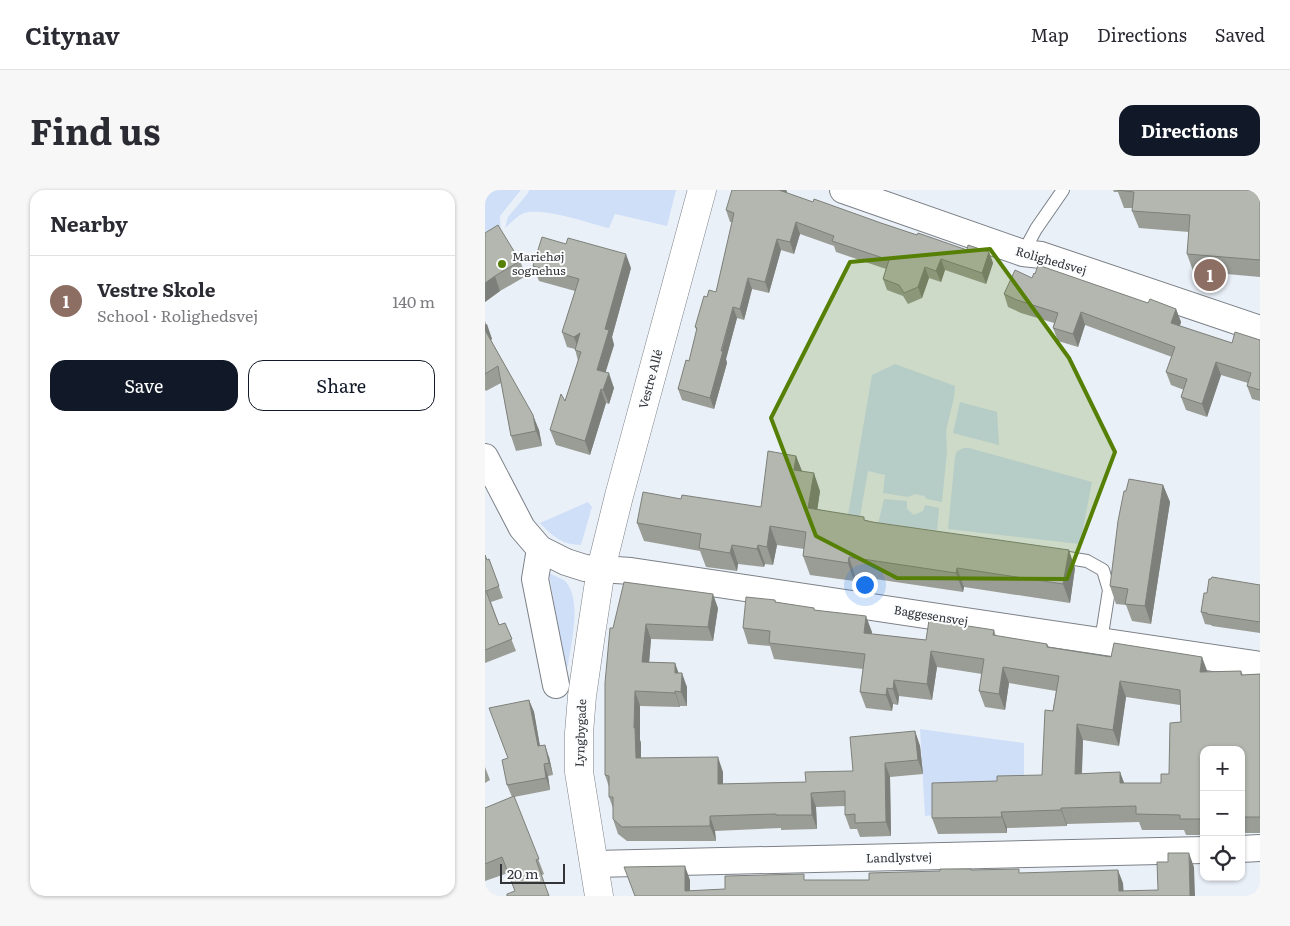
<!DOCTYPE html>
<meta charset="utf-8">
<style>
:root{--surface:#fff;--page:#f7f7f7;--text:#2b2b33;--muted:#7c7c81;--line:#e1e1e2;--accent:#111827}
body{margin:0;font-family:Literata,serif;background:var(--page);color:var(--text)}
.controls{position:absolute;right:15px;bottom:15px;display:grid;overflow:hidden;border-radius:10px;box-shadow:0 1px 4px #0004}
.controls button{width:45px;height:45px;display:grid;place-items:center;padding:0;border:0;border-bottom:1px solid var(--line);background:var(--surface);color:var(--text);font:25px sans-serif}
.scale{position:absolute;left:15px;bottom:12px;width:65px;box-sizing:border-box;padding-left:5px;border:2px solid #323437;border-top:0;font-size:14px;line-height:18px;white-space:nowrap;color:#323437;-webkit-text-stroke:4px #fcfdfe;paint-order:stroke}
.you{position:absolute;left:379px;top:394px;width:18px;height:18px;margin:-12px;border:4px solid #fff;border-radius:50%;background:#1a73e8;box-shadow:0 0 0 8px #1a73e833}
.badge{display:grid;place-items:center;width:32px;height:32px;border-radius:50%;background:var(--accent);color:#fff;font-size:16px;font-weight:700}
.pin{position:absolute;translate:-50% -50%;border:2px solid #fff;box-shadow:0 1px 5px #0006}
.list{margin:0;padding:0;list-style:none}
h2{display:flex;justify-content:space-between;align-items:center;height:65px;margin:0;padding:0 20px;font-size:21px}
h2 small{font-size:16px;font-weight:400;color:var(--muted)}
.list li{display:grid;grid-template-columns:32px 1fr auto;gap:15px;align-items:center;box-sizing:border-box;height:90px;padding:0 20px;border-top:1px solid var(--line)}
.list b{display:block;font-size:19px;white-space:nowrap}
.list p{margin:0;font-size:16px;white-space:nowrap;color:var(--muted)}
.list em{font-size:16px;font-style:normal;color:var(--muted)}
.actions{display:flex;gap:10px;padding:15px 20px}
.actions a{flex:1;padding:11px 0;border:1px solid var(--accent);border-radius:15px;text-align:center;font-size:18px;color:var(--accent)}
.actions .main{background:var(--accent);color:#fff}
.icon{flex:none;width:28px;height:28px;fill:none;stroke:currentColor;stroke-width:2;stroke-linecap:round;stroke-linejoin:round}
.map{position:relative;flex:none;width:775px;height:706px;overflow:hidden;border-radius:15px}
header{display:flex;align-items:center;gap:30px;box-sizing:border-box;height:70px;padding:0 25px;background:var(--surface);border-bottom:1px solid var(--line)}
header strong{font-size:24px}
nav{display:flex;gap:28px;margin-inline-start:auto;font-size:18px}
.intro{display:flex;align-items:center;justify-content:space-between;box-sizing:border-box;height:120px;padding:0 30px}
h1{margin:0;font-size:35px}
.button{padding:12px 22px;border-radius:15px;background:var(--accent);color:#fff;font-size:18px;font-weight:700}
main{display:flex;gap:30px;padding:0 30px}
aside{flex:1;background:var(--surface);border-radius:15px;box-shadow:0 1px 4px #0004}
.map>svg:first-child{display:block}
</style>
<header>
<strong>Citynav</strong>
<nav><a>Map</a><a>Directions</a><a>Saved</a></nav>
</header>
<div class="intro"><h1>Find us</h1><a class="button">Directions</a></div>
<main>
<aside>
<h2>Nearby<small></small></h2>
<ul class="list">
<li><span class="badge" style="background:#8d6e63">1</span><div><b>Vestre Skole</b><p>School · Rolighedsvej</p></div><em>140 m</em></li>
</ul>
<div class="actions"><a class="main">Save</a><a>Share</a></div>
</aside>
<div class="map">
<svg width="775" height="706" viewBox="0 0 775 706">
<rect width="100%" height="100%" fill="#eaf0f8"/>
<!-- green -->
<path fill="#cfdff8" d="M 0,0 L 36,0 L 15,26 L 16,48 L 0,58 Z
M 44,0 L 191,0 L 182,36 L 130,24 L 124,38 C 103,33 59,17 39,23 C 32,26 26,33 20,38 L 23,27 L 43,3 Z
M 410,174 L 470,196 L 469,207 L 461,241 L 462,261 L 457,312 L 442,309 L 439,306 L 430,304 L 423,307 L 398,303 L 400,285 L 383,281 L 374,332 L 362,331 L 387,185 Z
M 475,212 L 512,222 L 514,255 L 468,243 Z
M 479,258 L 484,258 L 607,292 L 595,354 L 463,339 L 470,267 L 472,261 Z
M 399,309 L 422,311 L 422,319 L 429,325 L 438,321 L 440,315 L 454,318 L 452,340 L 393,334 Z
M 103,312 L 107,317 L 96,355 C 78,355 67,346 55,333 Z
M 64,383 C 69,386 77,388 81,392 C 97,411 86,453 83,476 L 80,479 Z
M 435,539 L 539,553 L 539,594 L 450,625 L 440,626 Z"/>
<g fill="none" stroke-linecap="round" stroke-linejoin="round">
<defs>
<path id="service" d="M 538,63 L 551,39 L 578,0
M 571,366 L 602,371 L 618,380 L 624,400 L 616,451"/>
<path id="minor" d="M 358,0 L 538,63 L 556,65 L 775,139
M 0,267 L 37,338 L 55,359 L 81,372 L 100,378 L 146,381 L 775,475
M 55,359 L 50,389 L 71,495
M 756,659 L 775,658
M 109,674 L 719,660"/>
<path id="tertiary" d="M 114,706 L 94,582 L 94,543 L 97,506 L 106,444 L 116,379 L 134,306 L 217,0"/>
</defs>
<!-- service casing -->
<use href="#service" stroke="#7c8087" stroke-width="14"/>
<!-- minor casing -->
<use href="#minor" stroke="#7c8087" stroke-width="28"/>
<!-- tertiary casing -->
<use href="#tertiary" stroke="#7c8087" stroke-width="29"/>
<!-- service -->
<use href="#service" stroke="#fff" stroke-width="12"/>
<!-- minor -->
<use href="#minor" stroke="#fff" stroke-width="26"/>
<!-- tertiary -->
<use href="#tertiary" stroke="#fff" stroke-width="28"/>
</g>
<!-- wall -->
<path fill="#9a9d96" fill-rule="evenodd" d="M 628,0 L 775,0 L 775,87 L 708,81 L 702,64 L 704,42 L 654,38 L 647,21 L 648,18 L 639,18 L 633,2 L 629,2 Z
M 302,1 L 301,3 L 328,12 L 432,45 L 482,60 L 504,62 L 508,73 L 501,94 L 460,80 L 456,92 L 444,88 L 437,108 L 423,114 L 418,106 L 402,100 L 398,89 L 401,79 L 351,62 L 349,56 L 315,44 L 309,64 L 296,60 L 284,103 L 267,99 L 259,130 L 252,128 L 241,169 L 242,173 L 229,219 L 197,210 L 193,199 L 204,171 L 212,141 L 210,137 L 222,107 L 231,102 L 247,32 L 245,32 L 241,20 Z
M 0,43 L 35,71 L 41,86 L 15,101 L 0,112 Z
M 48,76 L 146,78 L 127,147 L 129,155 L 120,182 L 129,198 L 124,214 L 121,213 L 105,265 L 71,255 L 65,240 L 80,211 L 93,171 L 90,159 L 82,157 L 77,142 L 90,101 L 54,91 Z
M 547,88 L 691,119 L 696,132 L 695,136 L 747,153 L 775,150 L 775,211 L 767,209 L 762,196 L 763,193 L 736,185 L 722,227 L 701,220 L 696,207 L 699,200 L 686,195 L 681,182 L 687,167 L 600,135 L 593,157 L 573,151 L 568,138 L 569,133 L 536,123 L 523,117 L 519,104 Z
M 0,131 L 7,149 L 6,150 L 54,240 L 57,256 L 31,261 L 26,246 L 16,193 L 1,201 L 0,200 Z
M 311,266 L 317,281 L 335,301 L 332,319 L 590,378 L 585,413 L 479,397 L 478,402 L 370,386 L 369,391 L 325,385 L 318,366 L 319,359 L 292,355 L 288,375 L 280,374 L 279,377 L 253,374 L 252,381 L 221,377 L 215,361 L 159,351 L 152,333 L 196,309 L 276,317 Z
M 678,295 L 685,312 L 666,434 L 647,431 L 641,415 L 631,414 L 625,396 L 641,301 Z
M 0,365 L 2,370 L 4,369 L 18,408 L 6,412 L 14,435 L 20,433 L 31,461 L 0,473 Z
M 775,395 L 775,443 L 727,436 L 726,435 L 720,434 L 716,422 L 722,403 Z
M 290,410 L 291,413 L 330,420 L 387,442 L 387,444 L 441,450 L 509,440 L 511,446 L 562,454 L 564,457 L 723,482 L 756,481 L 758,485 L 775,484 L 775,643 L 756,643 L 756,560 L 719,560 L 719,645 L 701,645 L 699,640 L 657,640 L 654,632 L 582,634 L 582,636 L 522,638 L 522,643 L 453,644 L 447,628 L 512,591 L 557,585 L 571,501 L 524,493 L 520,520 L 500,517 L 494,501 L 497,484 L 452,477 L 447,510 L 414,506 L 413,515 L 408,514 L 407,521 L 381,518 L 375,502 L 378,479 L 289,469 L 285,456 L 263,454 L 258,438 ZM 641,507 L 695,515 L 696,532 L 684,584 L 676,593 L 639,593 L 635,582 L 597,584 L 598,550 L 634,556 Z
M 233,418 L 228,451 L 166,449 L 164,472 L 190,473 L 193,483 L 202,497 L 202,516 L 195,516 L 195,517 L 155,516 L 155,550 L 156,553 L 156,568 L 238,582 L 238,594 L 321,592 L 368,581 L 430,541 L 435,556 L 438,584 L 405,587 L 406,646 L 375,647 L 372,639 L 365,639 L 360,625 L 360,616 L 331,617 L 332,639 L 296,640 L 296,638 L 230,641 L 231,651 L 142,651 L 133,644 L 128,629 L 128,618 L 124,607 L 124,597 L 120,585 L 128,438 Z
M 44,510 L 49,522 L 55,556 L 64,567 L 68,585 L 63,586 L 65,600 L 29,607 L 59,684 L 30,701 L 23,683 L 0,691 L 0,618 L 27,607 L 22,595 Z
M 0,577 L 5,590 L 0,593 Z"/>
<!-- shaded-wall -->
<path fill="#7d807a" d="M 294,0 L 301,0 L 302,1 L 298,12 Z
M 311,32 L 315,44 L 309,64 L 305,52 Z
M 292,49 L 296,60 L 284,103 L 280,92 Z
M 504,62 L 508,73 L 501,94 L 497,83 Z
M 141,64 L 146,78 L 127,147 L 129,155 L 117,194 L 112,180 L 120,139 Z
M 456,69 L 460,80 L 456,92 L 451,81 Z
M 440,77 L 444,88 L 437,108 L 433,97 Z
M 10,86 L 15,101 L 0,112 L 0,93 Z
M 263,88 L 267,99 L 259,130 L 255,119 Z
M 248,117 L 252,128 L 241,169 L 242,173 L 229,219 L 225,208 Z
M 691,119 L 696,132 L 691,146 L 686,133 Z
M 596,122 L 600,135 L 593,157 L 588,144 Z
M 2,134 L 7,149 L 3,152 L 0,142 L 0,135 Z
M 95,143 L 94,161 L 89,147 Z
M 731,172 L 736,185 L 722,227 L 717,214 Z
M 124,183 L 129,198 L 124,214 L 118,200 Z
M 116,199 L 121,213 L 105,265 L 100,251 Z
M 48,225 L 54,240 L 57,256 L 51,241 Z
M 311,266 L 318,284 L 309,280 Z
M 329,283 L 335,301 L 330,336 L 323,318 Z
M 678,295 L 685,312 L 666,434 L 660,416 Z
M 285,336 L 292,355 L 288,375 L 282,357 Z
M 247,355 L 253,374 L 252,381 L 245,363 Z
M 273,355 L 280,374 L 279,377 L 272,359 Z
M 584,360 L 590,378 L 585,413 L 578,394 Z
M 364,367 L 370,386 L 369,391 L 363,373 Z
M 472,378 L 479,397 L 478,402 L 471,383 Z
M 228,404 L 233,418 L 228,451 L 223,437 Z
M 381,426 L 387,442 L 385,459 L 379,443 Z
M 161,434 L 166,449 L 163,486 L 157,472 Z
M 446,461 L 452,477 L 447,510 L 442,494 Z
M 717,467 L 723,483 L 715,482 Z
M 190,473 L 195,487 L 190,483 Z
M 518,477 L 524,493 L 520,520 L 514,504 Z
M 197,483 L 202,497 L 202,516 L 196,502 Z
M 409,490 L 414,506 L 413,515 L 408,499 Z
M 635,491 L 641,507 L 634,556 L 628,540 Z
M 402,498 L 408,514 L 407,521 L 401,505 Z
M 150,501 L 155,516 L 155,550 L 156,553 L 156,582 L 151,568 L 149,538 Z
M 190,501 L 195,516 L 195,517 L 190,503 Z
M 44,510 L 49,522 L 57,568 L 53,556 Z
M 592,534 L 598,550 L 596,600 L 590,584 Z
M 430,541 L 435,556 L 438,584 L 433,570 Z
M 60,555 L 64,567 L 68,585 L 64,573 Z
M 233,567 L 238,582 L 238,608 L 233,594 Z
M 400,573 L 405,587 L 406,646 L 401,632 Z
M 59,574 L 63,586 L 65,600 L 61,588 Z
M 635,582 L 641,598 L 635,593 Z
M 326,603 L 331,617 L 332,639 L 327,625 Z
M 576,618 L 582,634 L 582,636 L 576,620 Z
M 516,622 L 522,638 L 522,643 L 517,627 Z
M 225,626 L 230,641 L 231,651 L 225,636 Z
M 704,663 L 709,677 L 710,706 L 705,706 Z
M 200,676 L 205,690 L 205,706 L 200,701 Z
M 633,680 L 638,693 L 639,706 L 634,701 Z"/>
<!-- building -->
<path fill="#b3b7af" stroke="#7d807a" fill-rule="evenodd" d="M 247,0 L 294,0 L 328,12 L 329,9 L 396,33 L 432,45 L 433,43 L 482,60 L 483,55 L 504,62 L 497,83 L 456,69 L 451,81 L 440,77 L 433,97 L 419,103 L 414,95 L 398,89 L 404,70 L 347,51 L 349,46 L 311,32 L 305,52 L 292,49 L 280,92 L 263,88 L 255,119 L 248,117 L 236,161 L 238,161 L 225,208 L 193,199 L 201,170 L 204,171 L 212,138 L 210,137 L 219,106 L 222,107 L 224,100 L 231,102 L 249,23 L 241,20 Z
M 632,0 L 775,0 L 775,70 L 702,64 L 705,25 L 647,21 L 649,2 Z
M 13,35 L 35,71 L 10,86 L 0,93 L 0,43 Z
M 57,47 L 81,54 L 83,48 L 141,64 L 120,139 L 124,140 L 112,180 L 124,183 L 118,200 L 116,199 L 100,251 L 65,240 L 76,204 L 80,211 L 96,162 L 90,160 L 95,143 L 89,147 L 77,142 L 94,89 L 48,76 Z
M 553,75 L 663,113 L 665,109 L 691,119 L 686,133 L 747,153 L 750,142 L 775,150 L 775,200 L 762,196 L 766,183 L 731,172 L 717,214 L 696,207 L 702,189 L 681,182 L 690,157 L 596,122 L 588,144 L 568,138 L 573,123 L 532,110 L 519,104 L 530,80 L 547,88 L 549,83 L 550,84 Z
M 0,140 L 48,225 L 51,241 L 26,246 L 13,176 L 0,184 Z
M 283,261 L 311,266 L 309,280 L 329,283 L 323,318 L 379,327 L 379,330 L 387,332 L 584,360 L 578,394 L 472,378 L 471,383 L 364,367 L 363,373 L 318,366 L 321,342 L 285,336 L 282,357 L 273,355 L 272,359 L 247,355 L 245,363 L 214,358 L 216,344 L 152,333 L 158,302 L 196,309 L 197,305 L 276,317 Z
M 644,289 L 678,295 L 660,416 L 640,414 L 643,399 L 625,396 L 633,331 L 639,301 L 641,301 Z
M 0,365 L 2,370 L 4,369 L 14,396 L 1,401 L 14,435 L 20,433 L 27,449 L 0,460 Z
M 727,387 L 775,395 L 775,432 L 722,424 L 722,423 L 716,422 L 719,403 L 722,403 L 724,389 L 726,389 Z
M 139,392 L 228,404 L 223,437 L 161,434 L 157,472 L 190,473 L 190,483 L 197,483 L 196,502 L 190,501 L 190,503 L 150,501 L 149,538 L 150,538 L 151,568 L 233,567 L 233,594 L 321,592 L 320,582 L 368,581 L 365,547 L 430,541 L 433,570 L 400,573 L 401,632 L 370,633 L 370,624 L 360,625 L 360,601 L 326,603 L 327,625 L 291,625 L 291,624 L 225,626 L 225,636 L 137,637 L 128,629 L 128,607 L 124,607 L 124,586 L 120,585 L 120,493 L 125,438 L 128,438 Z
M 261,407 L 290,410 L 290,412 L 329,418 L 329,420 L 381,426 L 379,443 L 441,450 L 444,430 L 509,440 L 508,445 L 562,454 L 562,457 L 626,467 L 629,453 L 717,467 L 715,482 L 756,481 L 756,485 L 775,484 L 775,627 L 756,627 L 756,560 L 719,560 L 719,629 L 695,629 L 695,625 L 651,624 L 651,616 L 576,618 L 576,620 L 516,622 L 517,627 L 447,628 L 447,593 L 512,591 L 512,586 L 557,585 L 560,520 L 568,521 L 574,486 L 518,477 L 514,504 L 494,501 L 499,469 L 446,461 L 442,494 L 409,490 L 408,499 L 402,498 L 401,505 L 375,502 L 380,464 L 284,453 L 285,441 L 258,438 ZM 635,491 L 695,500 L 696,532 L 685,533 L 684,584 L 676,584 L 676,593 L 635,593 L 635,582 L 590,584 L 592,534 L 628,540 Z
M 44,510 L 53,556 L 60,555 L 64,573 L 59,574 L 61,588 L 22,595 L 17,570 L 23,568 L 4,518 Z
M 29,606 L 54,669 L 51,670 L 64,706 L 22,706 L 22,704 L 30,701 L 17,667 L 0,674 L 0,618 Z
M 683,663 L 704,663 L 705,706 L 150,706 L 139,677 L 200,676 L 200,701 L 240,699 L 240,686 L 319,684 L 319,690 L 384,690 L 384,683 L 455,681 L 455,679 L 486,679 L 486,680 L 534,679 L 534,683 L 633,680 L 634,701 L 673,700 L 672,672 L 683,672 Z"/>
<!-- marked area -->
<path fill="#558005" fill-opacity="0.2" stroke="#558005" stroke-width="4" stroke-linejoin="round" d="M 505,59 L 584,168 L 630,262 L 582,389 L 412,388 L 331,346 L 286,228 L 365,72 Z"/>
<!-- markers -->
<circle fill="#558005" stroke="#fcfdfe" stroke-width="2" cx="17" cy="74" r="5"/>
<g text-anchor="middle" stroke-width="4" stroke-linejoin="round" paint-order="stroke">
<!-- poi labels -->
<g font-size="12" fill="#323437" stroke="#fcfdfe" text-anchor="start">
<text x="27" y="71">Mariehøj<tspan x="27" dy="14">sognehus</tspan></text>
</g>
<!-- street labels -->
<g font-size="12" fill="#323437" stroke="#fcfdfe">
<text transform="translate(566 71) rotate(16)" y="4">Rolighedsvej</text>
<text transform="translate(166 189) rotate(-75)" y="4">Vestre Allé</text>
<text transform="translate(446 426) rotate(9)" y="4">Baggesensvej</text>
<text transform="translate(96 543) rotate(-88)" y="4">Lyngbygade</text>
<text transform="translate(414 668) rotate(-1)" y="4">Landlystvej</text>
</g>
</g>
</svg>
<div class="controls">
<button>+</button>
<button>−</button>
<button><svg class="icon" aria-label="locate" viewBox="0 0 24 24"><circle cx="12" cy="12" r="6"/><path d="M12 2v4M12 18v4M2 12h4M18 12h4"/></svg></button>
</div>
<div class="scale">20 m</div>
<div class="you"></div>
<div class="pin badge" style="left:725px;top:85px;background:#8d6e63">1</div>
</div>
</main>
